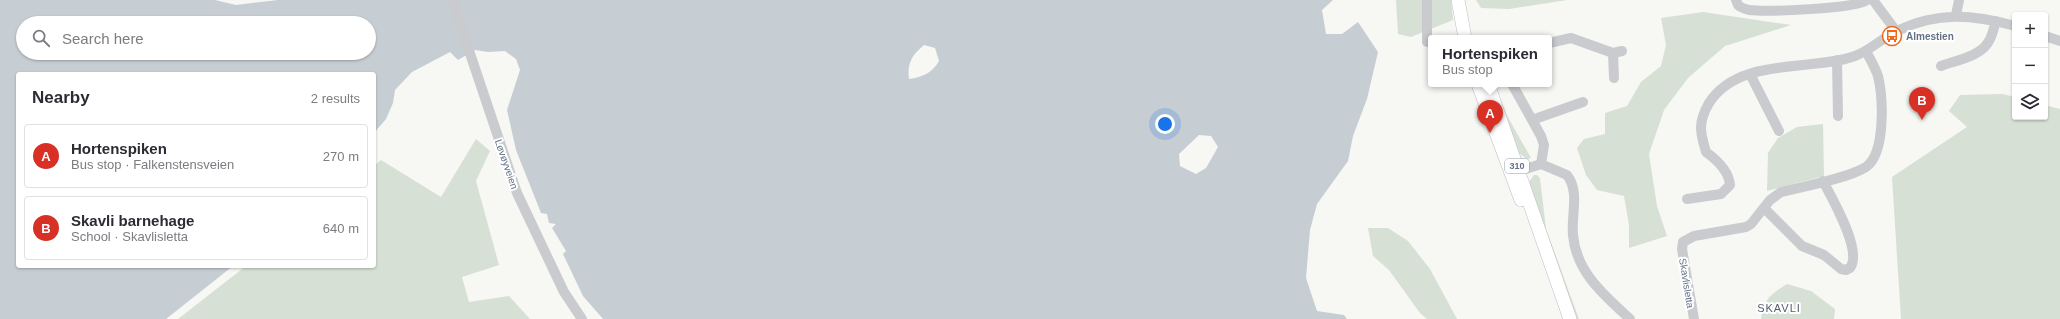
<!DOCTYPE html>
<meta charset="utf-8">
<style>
:root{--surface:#fff;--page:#f7f7f7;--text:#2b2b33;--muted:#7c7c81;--line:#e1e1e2;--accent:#d93025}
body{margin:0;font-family:Arial,sans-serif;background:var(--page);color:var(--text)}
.controls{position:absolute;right:12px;top:12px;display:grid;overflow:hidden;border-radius:4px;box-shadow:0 1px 3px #0004}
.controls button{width:36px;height:36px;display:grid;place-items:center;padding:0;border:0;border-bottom:1px solid var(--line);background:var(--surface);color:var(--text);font:20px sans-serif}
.you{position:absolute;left:1165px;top:124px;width:14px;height:14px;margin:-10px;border:3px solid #fff;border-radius:50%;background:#1a73e8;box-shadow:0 0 0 6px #1a73e833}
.badge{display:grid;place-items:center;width:26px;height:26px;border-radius:50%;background:var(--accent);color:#fff;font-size:13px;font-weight:700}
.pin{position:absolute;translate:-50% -33px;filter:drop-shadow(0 1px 2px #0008)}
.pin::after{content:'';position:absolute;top:21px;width:14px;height:12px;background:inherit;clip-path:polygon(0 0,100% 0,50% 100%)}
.popup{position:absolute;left:1428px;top:35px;width:124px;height:52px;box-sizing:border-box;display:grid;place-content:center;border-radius:4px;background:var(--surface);filter:drop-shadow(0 1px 3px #0005);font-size:13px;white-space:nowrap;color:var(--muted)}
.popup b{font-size:15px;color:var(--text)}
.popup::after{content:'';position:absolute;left:50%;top:100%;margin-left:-8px;border:8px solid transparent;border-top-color:var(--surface)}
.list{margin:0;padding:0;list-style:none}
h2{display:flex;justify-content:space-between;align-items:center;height:52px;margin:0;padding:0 16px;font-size:17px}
h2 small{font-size:13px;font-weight:400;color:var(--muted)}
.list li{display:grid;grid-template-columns:26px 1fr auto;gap:12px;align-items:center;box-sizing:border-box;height:64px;margin:0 8px 8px;padding:0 8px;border:1px solid var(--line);border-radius:4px}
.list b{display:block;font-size:15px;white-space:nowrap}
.list p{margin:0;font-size:13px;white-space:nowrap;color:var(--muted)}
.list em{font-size:13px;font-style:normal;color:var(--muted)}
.icon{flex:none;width:22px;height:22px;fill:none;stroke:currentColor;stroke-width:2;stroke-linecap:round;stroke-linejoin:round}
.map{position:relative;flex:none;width:2060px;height:319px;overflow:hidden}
.search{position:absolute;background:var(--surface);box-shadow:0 1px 3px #0004;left:16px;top:16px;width:360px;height:44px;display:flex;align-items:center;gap:10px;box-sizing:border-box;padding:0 14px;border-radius:22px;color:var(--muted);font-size:15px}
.panel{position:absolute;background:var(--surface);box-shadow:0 1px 3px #0004;left:16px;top:72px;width:360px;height:196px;border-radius:4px}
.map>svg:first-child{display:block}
</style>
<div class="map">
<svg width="2060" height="319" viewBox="0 0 2060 319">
<rect width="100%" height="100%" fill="#f7f7f4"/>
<!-- green -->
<path fill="#d7e0d4" d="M 1396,0 L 1451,0 L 1453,20 L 1411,37 L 1398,34 Z
M 1476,0 L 1567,0 L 1509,9 L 1481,8 Z
M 1703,12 L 1791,25 L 1725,46 L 1688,78 L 1664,110 L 1649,154 L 1657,206 L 1667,236 L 1629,248 L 1629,225 L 1624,196 L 1597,190 L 1586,175 L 1577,148 L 1584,139 L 1605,134 L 1605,113 L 1627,106 L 1641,82 L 1661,66 L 1666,45 L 1661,18 Z
M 2002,94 L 2015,97 L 2015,117 L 2045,117 L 2045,105 L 2060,109 L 2060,319 L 1901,319 L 1892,177 L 1967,127 L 1949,111 L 1960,95 Z
M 1499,96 L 1505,112 L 1531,158 L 1527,159 L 1517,152 Z
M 1823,124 L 1824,176 L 1767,191 L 1768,153 L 1778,138 L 1797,127 Z
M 476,139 L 490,151 L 476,181 L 499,265 L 462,277 L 469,302 L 509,296 L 530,319 L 178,319 L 246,266 L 374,266 L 374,166 L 381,160 L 441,197 Z
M 1534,175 L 1537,175 L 1540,178 L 1546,229 L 1579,319 L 1575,319 L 1529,182 Z
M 1368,228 L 1388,228 L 1408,241 L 1430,269 L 1457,319 L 1427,319 L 1420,313 L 1389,270 L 1373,256 Z
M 1787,284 L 1811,291 L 1835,309 L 1834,319 L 1761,319 C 1765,298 1770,295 1787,284 Z"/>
<!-- water -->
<path fill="#c6ced4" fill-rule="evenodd" d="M 0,0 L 215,0 L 236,5 L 278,0 L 1333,0 L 1322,10 L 1326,34 L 1342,34 L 1358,22 L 1378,52 L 1367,99 L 1353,136 L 1348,161 L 1317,204 L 1310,230 L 1306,278 L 1317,311 L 1344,315 L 1347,319 L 603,319 L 583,296 L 563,254 L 566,251 L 552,228 L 556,224 L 549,223 L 547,214 L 541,213 L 516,150 L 507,110 L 520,70 L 516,59 L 505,51 L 488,52 L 475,50 L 458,60 L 450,52 L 412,72 L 395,90 L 393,103 L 386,119 L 374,133 L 374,74 L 18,74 L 18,266 L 233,266 L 166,319 L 0,319 ZM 23,23 L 369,23 L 369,53 L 23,53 ZM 924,45 L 935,48 L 939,61 C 932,73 923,77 909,79 C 907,63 912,55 924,45 ZM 1199,135 L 1211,136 L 1218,147 L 1206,168 L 1196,174 L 1180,166 L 1179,154 Z"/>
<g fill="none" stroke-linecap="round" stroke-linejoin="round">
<defs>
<path id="major" d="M 1458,0 L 1465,38
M 1478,84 L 1521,200
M 1488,84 L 1570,319"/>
</defs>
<!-- major casing -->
<use href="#major" stroke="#bbbec2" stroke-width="14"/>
<!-- minor -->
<path stroke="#c9cbcf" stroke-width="10" d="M 452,0 L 517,193 L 564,292 L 582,319
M 1736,0 L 1738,5 C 1741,8 1745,9 1749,10 C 1766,12 1855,9 1867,0
M 1873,0 L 1896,31
M 1956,15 L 1959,0
M 2045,36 L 2060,41
M 1427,42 L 1427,0
M 1549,43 L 1571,38 L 1613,53 L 1622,51
M 1613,53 L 1614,78
M 1837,60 L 1838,116
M 1941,66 C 1957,60 1983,56 1990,39 C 1993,33 1994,27 1996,21
M 1750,74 L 1779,131
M 1512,84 L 1541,136 L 1544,145 L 1541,164
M 1532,120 L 1583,102
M 1513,173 L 1541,164 L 1567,175 C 1580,192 1571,214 1573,235 C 1576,272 1604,295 1630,319
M 1687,199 L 1721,194 L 1730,185 C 1729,171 1717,160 1706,152 C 1704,145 1701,136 1701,128 C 1701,119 1705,110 1709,103 C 1739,56 1811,72 1855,56 C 1871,50 1882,38 1897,31 C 1937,11 1974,15 2015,26
M 1765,209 L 1802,246 L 1824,255 L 1841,269 L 1846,270 L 1850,268 C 1863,251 1832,198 1823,181
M 1694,319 L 1682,249 L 1683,242 L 1694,236 L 1746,227 L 1751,224 L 1770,200 L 1781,192 C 1802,187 1849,178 1866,167 C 1886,153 1883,97 1878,76 C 1875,67 1870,59 1866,51"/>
<!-- major -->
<use href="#major" stroke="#fff" stroke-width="13"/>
</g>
<!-- icons -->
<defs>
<symbol id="bus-ring" viewBox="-11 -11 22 22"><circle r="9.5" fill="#fff" stroke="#f26a19" stroke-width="1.5"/><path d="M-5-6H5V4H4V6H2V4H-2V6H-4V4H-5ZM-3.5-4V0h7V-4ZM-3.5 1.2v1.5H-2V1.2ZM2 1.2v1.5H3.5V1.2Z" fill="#f26a19"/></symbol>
</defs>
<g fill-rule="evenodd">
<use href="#bus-ring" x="1881" y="25" width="22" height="22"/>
</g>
<g text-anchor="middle" stroke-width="4" stroke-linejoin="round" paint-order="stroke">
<!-- shield labels -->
<rect fill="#fff" stroke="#929cab" stroke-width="1" x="1505" y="159" width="24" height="14" rx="3"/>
<g font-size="9" font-weight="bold" fill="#637287">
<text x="1517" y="169">310</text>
</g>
<!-- poi labels -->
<g font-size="10" font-weight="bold" fill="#637287" stroke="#fff" text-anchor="start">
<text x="1906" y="40">Almestien</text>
</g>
<!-- street labels -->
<g font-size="10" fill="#637287" stroke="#fff">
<text transform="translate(507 164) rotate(71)" y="4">Løvøyveien</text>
<text transform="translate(1687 283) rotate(81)" y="4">Skavlisletta</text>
</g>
<!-- neighbourhood labels -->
<g font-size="11" letter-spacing="1" fill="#525d6c" stroke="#fff">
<text x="1779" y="312">SKAVLI</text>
</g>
</g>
</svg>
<div class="controls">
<button>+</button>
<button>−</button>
<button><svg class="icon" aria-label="layers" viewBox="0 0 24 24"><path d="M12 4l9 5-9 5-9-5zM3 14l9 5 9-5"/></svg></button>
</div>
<div class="you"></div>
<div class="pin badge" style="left:1490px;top:133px">A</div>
<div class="popup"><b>Hortenspiken</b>Bus stop</div>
<div class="pin badge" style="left:1922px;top:120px">B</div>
<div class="search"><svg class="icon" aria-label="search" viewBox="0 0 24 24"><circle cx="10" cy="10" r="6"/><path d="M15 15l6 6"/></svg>Search here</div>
<section class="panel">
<h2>Nearby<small>2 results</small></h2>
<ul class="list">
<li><span class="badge">A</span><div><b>Hortenspiken</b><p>Bus stop · Falkenstensveien</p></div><em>270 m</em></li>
<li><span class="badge">B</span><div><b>Skavli barnehage</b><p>School · Skavlisletta</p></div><em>640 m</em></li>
</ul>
</section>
</div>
